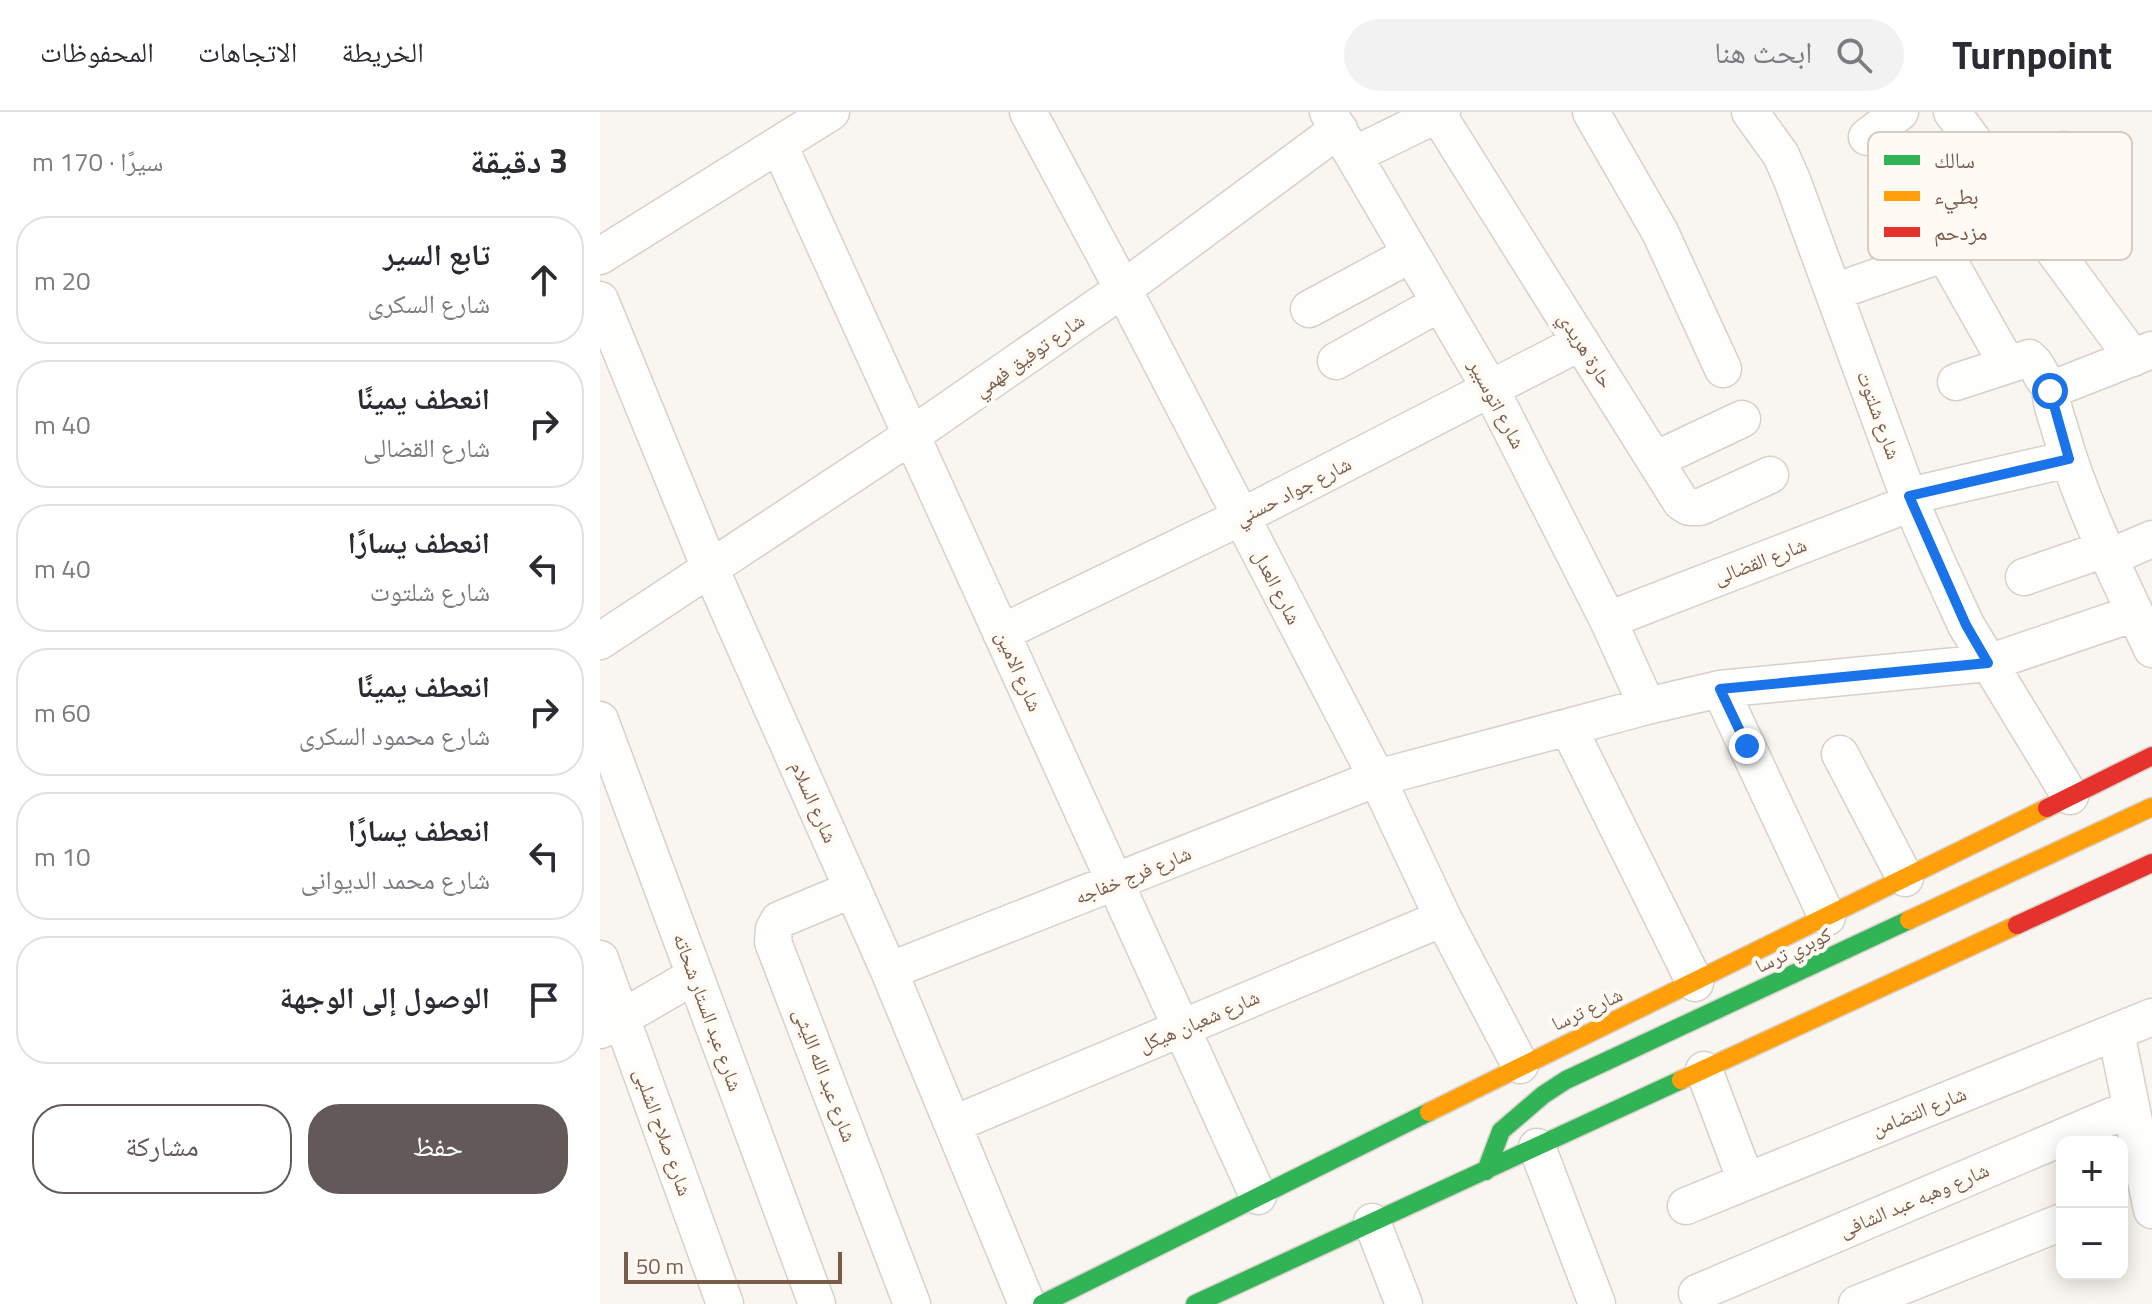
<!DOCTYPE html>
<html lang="ar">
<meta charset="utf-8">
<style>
:root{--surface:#fff;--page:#f2f2f3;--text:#2b2b33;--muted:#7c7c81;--line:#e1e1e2;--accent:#625958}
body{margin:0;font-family:"Titillium Web","Noto Naskh Arabic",sans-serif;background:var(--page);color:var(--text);direction:rtl}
.controls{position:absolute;right:24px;bottom:24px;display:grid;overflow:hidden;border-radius:16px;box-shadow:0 4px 20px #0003}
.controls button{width:72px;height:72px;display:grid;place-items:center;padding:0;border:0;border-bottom:2px solid var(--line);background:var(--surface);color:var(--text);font:40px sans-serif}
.scale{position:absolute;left:24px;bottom:20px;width:218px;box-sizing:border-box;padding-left:8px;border:4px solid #7a5c4d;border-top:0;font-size:22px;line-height:28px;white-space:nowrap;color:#7a5c4d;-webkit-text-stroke:6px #fffaf3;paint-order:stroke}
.stop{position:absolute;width:24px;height:24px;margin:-18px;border:6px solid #1a73e8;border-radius:50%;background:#fff}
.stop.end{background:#1a73e8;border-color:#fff;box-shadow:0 2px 8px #0008}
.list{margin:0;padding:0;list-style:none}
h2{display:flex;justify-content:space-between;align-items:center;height:104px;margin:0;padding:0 32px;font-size:34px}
h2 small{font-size:26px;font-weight:400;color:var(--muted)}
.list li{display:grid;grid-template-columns:52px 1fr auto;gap:24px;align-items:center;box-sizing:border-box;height:128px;margin:0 16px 16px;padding:0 16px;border:2px solid var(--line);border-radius:32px}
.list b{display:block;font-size:30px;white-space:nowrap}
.list p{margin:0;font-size:26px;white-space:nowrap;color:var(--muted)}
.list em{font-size:26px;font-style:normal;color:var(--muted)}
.actions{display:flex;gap:16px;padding:24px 32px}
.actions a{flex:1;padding:18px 0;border:2px solid var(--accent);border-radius:32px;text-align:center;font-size:28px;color:var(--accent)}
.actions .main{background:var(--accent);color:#fff}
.icon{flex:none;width:44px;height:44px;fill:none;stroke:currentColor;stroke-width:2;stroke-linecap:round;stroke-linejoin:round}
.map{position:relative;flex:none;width:1552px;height:1192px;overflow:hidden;direction:ltr}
header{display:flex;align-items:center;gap:48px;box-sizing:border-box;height:112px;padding:0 40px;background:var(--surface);border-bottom:2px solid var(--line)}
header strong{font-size:38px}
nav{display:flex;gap:44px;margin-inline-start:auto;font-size:28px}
.search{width:560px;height:72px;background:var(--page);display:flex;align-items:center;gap:20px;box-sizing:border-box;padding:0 28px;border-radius:44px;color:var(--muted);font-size:30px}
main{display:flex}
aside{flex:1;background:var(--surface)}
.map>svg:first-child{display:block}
</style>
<header>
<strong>Turnpoint</strong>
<div class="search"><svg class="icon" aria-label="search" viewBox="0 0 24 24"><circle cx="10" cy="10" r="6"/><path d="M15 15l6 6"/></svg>ابحث هنا</div>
<nav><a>الخريطة</a><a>الاتجاهات</a><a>المحفوظات</a></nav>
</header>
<main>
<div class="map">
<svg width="1552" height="1192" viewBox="0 0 1552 1192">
<rect width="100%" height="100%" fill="#f9f5f0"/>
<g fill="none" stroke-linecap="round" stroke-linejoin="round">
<defs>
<path id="street" d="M 428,0 L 523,177 L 777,666 L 843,806 L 920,953
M 728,0 L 891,278 L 1008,508 L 1047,594
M 991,0 L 1060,120 L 1123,257
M 1150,0 L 1181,43 L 1192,68 L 1311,391 L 1337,450 L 1366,513 L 1470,684
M 1352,0 L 1533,246
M 838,3 L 1081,390 L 1089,395 L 1100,395 L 1170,363
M 1267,25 L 1300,0
M 179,33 L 658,1084
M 754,43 L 842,0
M 1409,77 L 1463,38
M 0,144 L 231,0
M 1234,180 L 1334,145 L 1347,146 L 1407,252
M 0,188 L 110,456 L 289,859 L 427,1192
M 709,197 L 811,142
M 736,249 L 840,191
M 1356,270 L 1429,246 C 1445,258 1437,275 1463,273 L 1552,238
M 1451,273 C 1449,289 1457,306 1461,321 C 1483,397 1519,466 1552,537
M 1055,348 L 1142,307
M 1309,384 L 1469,347
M 1508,446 L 1552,427
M 1424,465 L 1505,437
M 1008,508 L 1311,391
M 401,521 L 641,405 L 981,230
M 0,529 L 312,323 L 523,177 L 739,17
M 1120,577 L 1227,805
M 0,608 L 217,1192
M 968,615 L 1095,871
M 1240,642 L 1305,766
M 253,777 L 179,808 L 174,817 L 173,830 L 312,1192
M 0,847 L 125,1192
M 289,859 L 777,666 L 1047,594 L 1120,577 L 1388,551 L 1535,501
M 1,918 L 94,864
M 1516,920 L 1552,1098
M 1104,958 L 1146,1069
M 354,1012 L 843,806
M 937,1035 L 997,1192
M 1086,1094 L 1552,905
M 772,1110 L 804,1192
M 1097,1181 L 1531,996
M 1257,1192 L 1462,1110"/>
<path id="fast" d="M 886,1059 L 901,1019 L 943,983 L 966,968 L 1309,808
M 442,1192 L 829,1000
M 595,1192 L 1081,968"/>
<path id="slow" d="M 1309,808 L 1552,695
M 1081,968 L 1417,813
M 829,1000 L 1447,696"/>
<path id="jam" d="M 1447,696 L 1552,644
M 1417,813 L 1552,751"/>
</defs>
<!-- street casing -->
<use href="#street" stroke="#d7d1cb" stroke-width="39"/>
<!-- fast casing -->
<use href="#fast" stroke="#d9d2cb" stroke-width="21"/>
<!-- slow casing -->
<use href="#slow" stroke="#d9d2cb" stroke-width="21"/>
<!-- jam casing -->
<use href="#jam" stroke="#d9d2cb" stroke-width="21"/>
<!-- street -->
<use href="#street" stroke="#fefefd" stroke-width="36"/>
<!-- fast -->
<use href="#fast" stroke="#30b455" stroke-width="18"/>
<!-- slow -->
<use href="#slow" stroke="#ff9f0a" stroke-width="18"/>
<!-- jam -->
<use href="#jam" stroke="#e5322d" stroke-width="18"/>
</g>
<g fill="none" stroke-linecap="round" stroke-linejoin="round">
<!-- route -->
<path stroke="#1a73e8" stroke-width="10" d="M 1147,634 L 1120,577 L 1388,551 L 1366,513 L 1309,384 L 1469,347 L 1450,279"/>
</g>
<g text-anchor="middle" stroke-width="8" stroke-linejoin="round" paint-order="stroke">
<!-- street labels -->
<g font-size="20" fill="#7a5c4d" stroke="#fffaf3">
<text transform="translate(986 238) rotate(58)" y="7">حارة هريدي</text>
<text transform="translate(429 243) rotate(-35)" y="7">شارع توفيق فهمي</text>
<text transform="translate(897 292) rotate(62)" y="7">شارع اتوسبير</text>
<text transform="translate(1279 303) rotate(70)" y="7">شارع شلتوت</text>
<text transform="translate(693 379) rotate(-27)" y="7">شارع جواد حسني</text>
<text transform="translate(1160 449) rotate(-21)" y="7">شارع القضالى</text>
<text transform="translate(677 475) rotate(63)" y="7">شارع العدل</text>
<text transform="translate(419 559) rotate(66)" y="7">شارع الامين</text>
<text transform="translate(214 690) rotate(66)" y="7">شارع السلام</text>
<text transform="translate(533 763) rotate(-22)" y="7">شارع فرج خفاجه</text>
<text transform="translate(1193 838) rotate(-25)" y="7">كوبري ترسا</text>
<text transform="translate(987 897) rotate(-25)" y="7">شارع ترسا</text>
<text transform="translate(108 900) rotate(70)" y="7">شارع عبد الستار شحاته</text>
<text transform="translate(599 909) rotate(-23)" y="7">شارع شعبان هيكل</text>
<text transform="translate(225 963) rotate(69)" y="7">شارع عبد الله الليثى</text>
<text transform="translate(1319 999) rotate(-22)" y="7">شارع التضامن</text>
<text transform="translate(63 1020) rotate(70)" y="7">شارع صلاح الشلبى</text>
<text transform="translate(1314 1088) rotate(-23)" y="7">شارع وهبه عبد الشافى</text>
</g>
</g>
<!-- legend -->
<rect x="1268" y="20" width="264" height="128" rx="12" fill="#fffaf3" stroke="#d7cbc1" stroke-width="2"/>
<rect x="1284" y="43" width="36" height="10" fill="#30b455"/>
<rect x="1284" y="79" width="36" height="10" fill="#ff9f0a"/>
<rect x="1284" y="115" width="36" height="10" fill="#e5322d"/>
<g font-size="22" fill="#7a5c4d">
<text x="1334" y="56">سالك</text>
<text x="1334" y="92">بطيء</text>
<text x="1334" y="128">مزدحم</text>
</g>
</svg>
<div class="controls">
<button>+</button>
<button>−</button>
</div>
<div class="scale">50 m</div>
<div class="stop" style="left:1450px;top:279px"></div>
<div class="stop end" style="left:1147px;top:634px"></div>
</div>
<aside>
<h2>3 دقيقة<small>سيرًا · 170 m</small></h2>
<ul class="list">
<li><svg class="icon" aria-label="ahead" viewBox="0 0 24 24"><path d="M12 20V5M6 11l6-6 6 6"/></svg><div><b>تابع السير</b><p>شارع السكرى</p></div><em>20 m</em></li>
<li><svg class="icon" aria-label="right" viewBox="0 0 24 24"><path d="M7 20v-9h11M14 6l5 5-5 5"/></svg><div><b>انعطف يمينًا</b><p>شارع القضالى</p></div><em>40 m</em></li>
<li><svg class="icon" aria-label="left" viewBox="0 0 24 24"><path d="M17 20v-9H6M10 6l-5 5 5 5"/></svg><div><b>انعطف يسارًا</b><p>شارع شلتوت</p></div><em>40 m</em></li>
<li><svg class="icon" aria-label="right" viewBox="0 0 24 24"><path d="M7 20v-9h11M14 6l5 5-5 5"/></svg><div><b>انعطف يمينًا</b><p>شارع محمود السكرى</p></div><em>60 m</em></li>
<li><svg class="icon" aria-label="left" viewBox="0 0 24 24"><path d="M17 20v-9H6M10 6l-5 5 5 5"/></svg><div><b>انعطف يسارًا</b><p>شارع محمد الديوانى</p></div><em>10 m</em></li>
<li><svg class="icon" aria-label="arrive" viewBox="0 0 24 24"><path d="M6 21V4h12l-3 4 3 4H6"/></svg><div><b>الوصول إلى الوجهة</b></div></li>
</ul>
<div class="actions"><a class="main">حفظ</a><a>مشاركة</a></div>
</aside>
</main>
